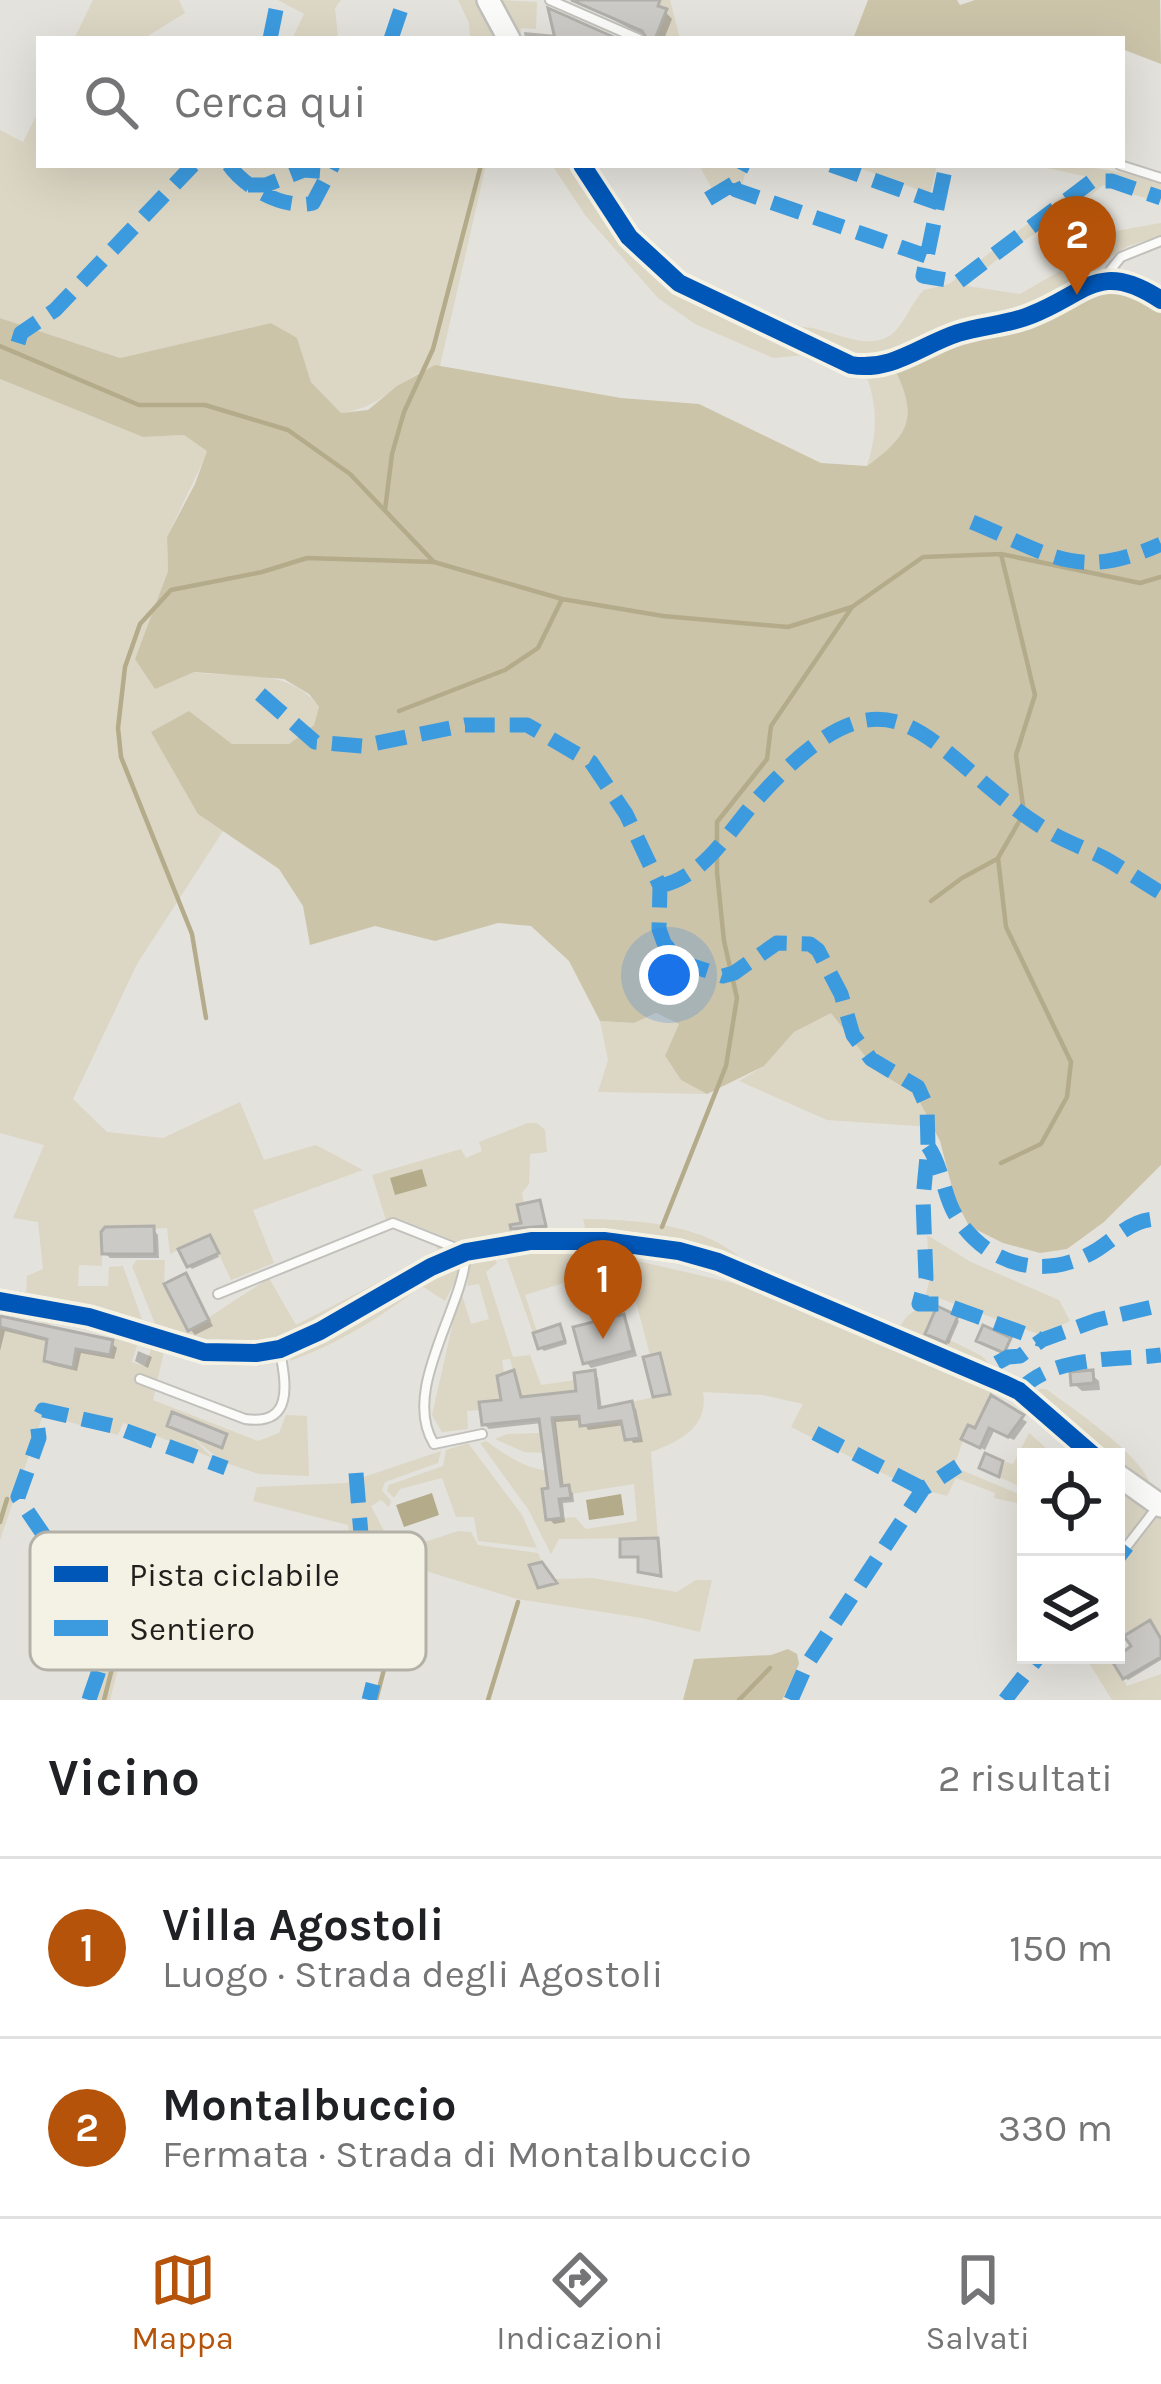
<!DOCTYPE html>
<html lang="it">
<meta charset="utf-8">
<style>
:root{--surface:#fff;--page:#f6f6f6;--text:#202124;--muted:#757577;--line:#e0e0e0;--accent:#b45309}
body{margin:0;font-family:Karla,sans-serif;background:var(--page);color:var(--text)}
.controls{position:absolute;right:36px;bottom:36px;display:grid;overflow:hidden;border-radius:0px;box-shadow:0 12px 48px #0002}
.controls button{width:108px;height:108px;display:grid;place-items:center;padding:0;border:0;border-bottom:3px solid var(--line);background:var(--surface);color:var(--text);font:60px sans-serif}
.you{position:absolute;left:669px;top:975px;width:42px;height:42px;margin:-30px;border:9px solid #fff;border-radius:50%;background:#1a73e8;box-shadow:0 0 0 18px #1a73e833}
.badge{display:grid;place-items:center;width:78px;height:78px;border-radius:50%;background:var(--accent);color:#fff;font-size:39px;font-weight:700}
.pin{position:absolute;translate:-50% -99px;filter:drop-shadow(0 3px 6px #0008)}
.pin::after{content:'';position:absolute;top:63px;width:42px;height:36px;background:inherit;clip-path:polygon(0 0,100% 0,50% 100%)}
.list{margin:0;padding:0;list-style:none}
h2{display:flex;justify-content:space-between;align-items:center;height:156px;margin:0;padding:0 48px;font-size:51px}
h2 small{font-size:39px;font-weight:400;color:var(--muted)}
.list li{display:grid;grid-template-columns:78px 1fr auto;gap:36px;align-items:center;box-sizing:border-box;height:180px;padding:0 48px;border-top:3px solid var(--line)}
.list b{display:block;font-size:45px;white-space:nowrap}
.list p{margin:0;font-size:39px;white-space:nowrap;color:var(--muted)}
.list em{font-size:39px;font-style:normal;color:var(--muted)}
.icon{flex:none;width:66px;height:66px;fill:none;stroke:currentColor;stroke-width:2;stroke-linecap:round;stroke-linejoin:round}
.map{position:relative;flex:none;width:1161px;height:1700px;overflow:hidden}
.search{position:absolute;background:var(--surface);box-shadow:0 12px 48px #0002;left:36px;right:36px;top:36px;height:132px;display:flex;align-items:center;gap:30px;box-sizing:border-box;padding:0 42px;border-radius:0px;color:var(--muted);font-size:45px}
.sheet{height:516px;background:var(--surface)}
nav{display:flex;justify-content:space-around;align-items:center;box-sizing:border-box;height:168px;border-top:3px solid var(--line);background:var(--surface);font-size:33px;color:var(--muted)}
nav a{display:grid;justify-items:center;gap:6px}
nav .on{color:var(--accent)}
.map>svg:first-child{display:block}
</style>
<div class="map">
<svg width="1161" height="1700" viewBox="0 0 1161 1700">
<rect width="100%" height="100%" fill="#e4e2dc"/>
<!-- green -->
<path fill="#dcd6c4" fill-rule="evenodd" d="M 93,0 L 179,0 L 185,13 L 143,39 L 74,39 Z
M 278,0 L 341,0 L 335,8 L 338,39 L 292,39 L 304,14 Z
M 458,0 L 478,0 L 499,39 L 470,39 L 469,23 Z
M 498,0 L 537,2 L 536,29 L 521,28 L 519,39 Z
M 660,0 L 670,0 L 680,39 L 656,37 L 667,10 L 658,6 Z
M 39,110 L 39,165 L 486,165 L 440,366 C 399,374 386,408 341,413 L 311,382 L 297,339 L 271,323 L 120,358 L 0,318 L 0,130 L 23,142 Z
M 552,165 L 572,165 L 614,229 L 805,355 L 773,358 L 695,324 L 658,298 L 585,215 Z
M 699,165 L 748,165 L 741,188 L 736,186 L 717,198 Z
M 851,165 L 937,165 L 930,194 Z
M 1033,165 C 1082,165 1115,168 1161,184 L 1161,203 L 1103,185 C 1062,222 1005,246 967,286 L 1020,294 L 1086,256 L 1116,231 L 1161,223 L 1161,236 L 1128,246 L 1031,305 L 880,359 L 856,355 L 794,327 C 823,323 862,353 889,336 C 904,327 911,302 924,290 L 949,284 L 1089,177 Z
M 896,372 C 919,420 907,436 867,466 C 877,434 878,409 867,377 Z
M 0,379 L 143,437 L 184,435 L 208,451 L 167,537 L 168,571 L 135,659 C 154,663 173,669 193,672 C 237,679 289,666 319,707 L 314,725 L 289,744 L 232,744 L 189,711 L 198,814 L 223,831 L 137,964 L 73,1099 L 107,1132 L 163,1138 L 240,1102 L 264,1160 L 316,1145 L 363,1170 L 253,1210 L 274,1263 L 231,1280 L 210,1235 L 170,1254 L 167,1228 L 101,1232 L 102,1266 L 79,1265 L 78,1286 L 108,1286 L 109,1267 L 123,1266 L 144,1325 L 0,1294 L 0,1291 L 26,1296 L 27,1276 L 43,1269 L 38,1222 L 13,1218 L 44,1145 L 0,1133 Z
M 831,1012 L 877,1071 L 916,1095 L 932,1127 L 827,1120 L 739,1081 L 764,1066 L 794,1032 Z
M 656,1013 L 679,1024 L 665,1057 L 681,1080 L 707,1094 L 598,1092 L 608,1060 L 600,1021 L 633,1023 Z
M 528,1123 L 537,1123 L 545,1130 L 547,1152 L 530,1154 L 529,1184 L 522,1193 L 524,1204 L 517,1206 L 521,1223 L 511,1226 L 513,1238 L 463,1244 L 399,1219 L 386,1220 L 372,1175 L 461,1149 L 466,1158 L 482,1151 L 479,1142 Z
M 583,1219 C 639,1220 709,1223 750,1267 L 586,1232 Z
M 393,1229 L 439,1244 L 443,1252 C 370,1293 298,1349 211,1345 C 193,1344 174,1335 157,1329 L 132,1266 L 137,1260 L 165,1260 L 164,1284 L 188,1331 L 269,1278 L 296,1325 L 438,1251 L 436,1246 Z
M 927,1235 L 971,1262 L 1059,1300 L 1070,1321 L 1041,1335 L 936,1297 L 925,1298 L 930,1278 Z
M 558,1245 L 607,1252 L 618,1274 L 580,1278 L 525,1295 L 537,1332 L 533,1333 L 505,1254 Z
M 494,1256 L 497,1263 L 486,1272 L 513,1357 L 530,1355 L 541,1385 L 575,1380 L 581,1426 L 632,1402 L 670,1393 L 660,1353 L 650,1355 L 627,1268 L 633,1260 L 733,1283 L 994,1388 L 978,1422 L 982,1431 L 968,1425 L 954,1467 L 1026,1497 L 1026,1505 L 994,1498 L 995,1493 L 956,1478 L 947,1496 L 928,1491 L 924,1494 L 791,1427 L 803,1404 L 763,1395 L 703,1392 C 709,1427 680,1441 651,1452 L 658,1538 L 559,1539 L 551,1554 L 528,1509 L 480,1443 L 486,1441 C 508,1456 531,1474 559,1470 L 554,1432 L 521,1398 L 510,1359 L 502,1360 L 504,1373 L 497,1376 L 501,1400 L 480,1402 L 480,1410 L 467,1411 L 468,1429 L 442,1432 L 432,1415 L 458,1300 L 462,1295 L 471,1324 L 489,1319 L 479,1284 L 467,1286 L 471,1259 ZM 634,1484 L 637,1521 L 586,1529 L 575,1517 L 546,1520 L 543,1489 L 569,1485 L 571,1494 Z
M 460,1264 L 459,1274 L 445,1301 L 422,1286 C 379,1318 340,1343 290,1361 L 294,1351 Z
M 937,1306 L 924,1338 L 944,1347 L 948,1339 L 982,1356 L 997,1372 L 898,1333 C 905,1312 916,1308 937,1306 Z
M 42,1322 L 50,1324 L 44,1360 L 72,1368 L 76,1349 L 109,1355 L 114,1332 L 138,1342 L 132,1362 L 145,1366 L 152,1346 L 165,1347 L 153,1400 L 258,1441 L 279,1433 L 286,1415 L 307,1416 L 309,1476 L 259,1474 L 223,1462 L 188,1434 L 213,1458 L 123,1423 L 118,1435 L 43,1415 L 0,1540 L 0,1327 L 37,1337 Z
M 1040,1389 L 1046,1389 C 1072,1408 1145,1457 1151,1487 L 1036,1392 Z
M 540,1433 L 543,1453 L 524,1452 L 495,1439 L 507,1434 Z
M 1029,1433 L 1045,1447 L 1043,1457 L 1026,1457 L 1026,1489 L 999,1477 L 1005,1462 L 1013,1464 Z
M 468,1443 L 522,1515 L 537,1548 L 478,1541 L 474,1517 L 456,1517 L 442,1478 L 400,1489 L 394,1498 L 387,1491 L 389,1485 L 443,1466 L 446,1450 Z
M 441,1451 L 438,1463 L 385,1482 L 382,1490 L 391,1501 L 389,1507 L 381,1500 L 371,1506 L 395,1552 L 458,1531 L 471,1532 L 478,1545 L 538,1553 L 542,1562 L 529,1565 L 538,1587 L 556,1583 L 555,1579 L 592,1578 L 677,1592 L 696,1580 L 712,1580 L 700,1632 L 642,1618 L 517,1599 L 416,1568 L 408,1592 L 381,1585 L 355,1571 L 348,1525 L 253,1501 L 257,1487 L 346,1483 Z
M 1116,1484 L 1148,1509 L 1148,1515 L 1126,1538 L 1116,1531 Z
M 1158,1515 L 1161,1517 L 1161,1639 L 1150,1621 L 1116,1640 L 1116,1566 Z
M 80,1587 L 96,1594 L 126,1637 L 110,1700 L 97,1700 L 107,1647 Z
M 1084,1655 L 1109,1655 L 1127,1686 L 1161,1674 L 1161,1700 L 1112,1700 Z"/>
<!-- forest -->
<path fill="#ccc4a9" d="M 868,0 L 957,0 L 960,5 L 975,0 L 1160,0 L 1161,64 L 1122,49 L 1122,39 L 853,39 Z
M 1101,291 L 1127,292 L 1161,313 L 1161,1165 L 1104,1222 L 1067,1249 L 1040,1253 L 1003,1243 L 969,1226 L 955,1199 L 940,1141 L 916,1095 L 877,1071 L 831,1013 L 794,1032 L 764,1066 L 707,1094 L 681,1080 L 665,1056 L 679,1024 L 656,1013 L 634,1023 L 600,1021 L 569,961 L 531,926 L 498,923 L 435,941 L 375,926 L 310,945 L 303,906 L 279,869 L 198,814 L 151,732 L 189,711 L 232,744 L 289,744 L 314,725 L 319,707 L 309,694 L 284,679 L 194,672 L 155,689 L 135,659 L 168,571 L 167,537 L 195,484 L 207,451 L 184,435 L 143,437 L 0,379 L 0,318 L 120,358 L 271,323 L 297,338 L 311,382 L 341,413 L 368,410 L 397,386 L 435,365 L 621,398 L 699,404 L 821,463 L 867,466 C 907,436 919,420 896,372 L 950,342 Z
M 788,1649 L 797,1654 L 799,1664 L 782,1700 L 683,1700 L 694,1659 L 771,1655 Z"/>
<!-- water -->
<path fill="#b4ab8b" d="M 422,1169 L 427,1186 L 395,1195 L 390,1178 Z
M 432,1493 L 439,1515 L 404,1527 L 396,1505 Z
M 621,1494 L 624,1515 L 589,1520 L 586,1500 Z"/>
<!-- shadow -->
<path fill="#0003" d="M 575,0 L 654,0 L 672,19 L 664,39 L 650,39 Z
M 524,32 L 557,35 L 611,39 L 525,39 Z
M 539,1204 L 547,1228 L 517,1231 L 514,1227 L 524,1226 Z
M 153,1229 L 158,1235 L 159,1258 L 110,1258 L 105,1253 Z
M 213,1242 L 219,1257 L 192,1269 L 189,1266 Z
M 185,1276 L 213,1326 L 195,1335 L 190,1329 Z
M 623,1318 L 628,1323 L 637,1356 L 591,1368 L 586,1362 Z
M 956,1318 L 959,1321 L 949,1344 L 932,1336 Z
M 0,1319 L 111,1343 L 117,1348 L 114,1359 L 81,1353 L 77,1371 L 52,1365 L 47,1360 L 50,1342 L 5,1331 L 0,1351 Z
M 559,1328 L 567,1344 L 544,1351 L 541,1348 Z
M 138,1351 L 152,1357 L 148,1368 L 135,1361 Z
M 513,1374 L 524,1400 L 580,1394 L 594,1374 L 598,1378 L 602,1410 L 631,1404 L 636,1409 L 643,1442 L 633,1443 L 625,1425 L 588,1430 L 583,1420 L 556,1422 L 564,1489 L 573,1493 L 574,1502 L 563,1503 L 565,1522 L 554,1524 L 549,1519 L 551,1490 L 542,1423 L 489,1429 L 484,1424 L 504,1402 Z
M 1091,1374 L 1099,1381 L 1100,1390 L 1082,1391 L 1074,1384 Z
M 992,1399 L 1027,1422 L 1014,1440 L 994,1431 L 985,1450 L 965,1439 L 977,1432 Z
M 657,1541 L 660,1544 L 662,1578 L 644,1574 L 641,1558 L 623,1556 Z
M 1161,1642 L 1161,1660 L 1128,1680 L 1125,1678 Z"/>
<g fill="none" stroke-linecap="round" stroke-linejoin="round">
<!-- stream -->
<path stroke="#b4ab8b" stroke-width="4.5" d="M 0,346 L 139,405 L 205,405 L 288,430 L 350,474 L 434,562 L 562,599 L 663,616 L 788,627 L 852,607 L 923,557 L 1001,554 L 1140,583 L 1161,577
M 385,510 L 392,454 L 404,412 L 433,349 L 481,165
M 399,711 L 505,670 L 538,648 L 562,599
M 931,901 L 962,878 L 997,859
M 206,1018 L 192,934 L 121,757 L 118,728 L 125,667 L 140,624 L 171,590 L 262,572 L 307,558 L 434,562
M 1001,1163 L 1041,1144 L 1067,1097 L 1071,1062 L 1006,927 L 998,858 L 1024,813 L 1016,755 L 1035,695 L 1001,554
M 662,1227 L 726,1066 L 737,998 L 724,941 L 717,872 L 717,822 L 767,759 L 771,726 L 852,607
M 0,1522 L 7,1499
M 104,1700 L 119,1641
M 376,1700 L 409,1574
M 488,1700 L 518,1602
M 739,1700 L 770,1668"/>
</g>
<!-- building -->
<path fill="#cccac6" stroke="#b0afaa" stroke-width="3" d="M 571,0 L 660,0 L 658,6 L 667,9 L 655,39 L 647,39 L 642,31 Z
M 548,8 L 564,15 L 618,39 L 555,39 Z
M 540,1200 L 546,1226 L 511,1229 L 510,1225 L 521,1223 L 517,1205 Z
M 154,1226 L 155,1254 L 102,1254 L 101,1232 L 105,1227 Z
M 210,1235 L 219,1253 L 187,1267 L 178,1249 Z
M 186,1273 L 209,1320 L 188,1331 L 164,1284 Z
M 937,1306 L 958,1316 L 946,1343 L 925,1334 Z
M 624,1314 L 633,1351 L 583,1364 L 573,1327 Z
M 0,1316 L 113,1340 L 110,1355 L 76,1349 L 73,1368 L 44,1361 L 47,1339 L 0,1327 Z
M 560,1324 L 565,1341 L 538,1349 L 533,1333 Z
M 983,1325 L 1011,1338 L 1004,1353 L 976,1341 Z
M 660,1353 L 670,1394 L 653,1397 L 643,1357 Z
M 514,1370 L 521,1397 L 576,1391 L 574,1373 L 595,1370 L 599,1408 L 632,1401 L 640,1438 L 625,1440 L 621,1421 L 580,1426 L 579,1416 L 552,1418 L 561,1486 L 569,1485 L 571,1498 L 559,1499 L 562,1518 L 546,1520 L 542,1489 L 548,1488 L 539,1419 L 482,1425 L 479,1402 L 501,1400 L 497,1376 Z
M 1093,1370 L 1094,1383 L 1071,1385 L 1070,1372 Z
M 991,1395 L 1024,1415 L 1008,1437 L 989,1428 L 980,1448 L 961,1439 L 968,1425 L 975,1428 Z
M 172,1412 L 227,1434 L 222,1448 L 167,1426 Z
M 985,1453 L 1003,1461 L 999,1477 L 979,1468 Z
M 658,1538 L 661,1576 L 638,1572 L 638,1557 L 620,1557 L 620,1539 Z
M 542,1562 L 557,1583 L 538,1588 L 529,1565 Z
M 1150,1620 L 1161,1639 L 1161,1657 L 1123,1679 L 1112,1661 L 1131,1646 L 1124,1636 Z"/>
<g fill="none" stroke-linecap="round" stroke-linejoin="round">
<defs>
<path id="lane" d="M 550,0 L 639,39
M 1120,165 L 1161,178
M 1104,278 L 1121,257 L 1161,241
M 218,1294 L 393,1223 L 466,1252 C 465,1306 400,1390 434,1444 L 482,1434
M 140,1379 L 245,1419 C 294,1426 286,1384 280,1351
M 1127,1546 L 1158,1506"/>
<path id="secondary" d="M 488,0 L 509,39
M 582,165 L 629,237 L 679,283 L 851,365 C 892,372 921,345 958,333 C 982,325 1008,325 1031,315 C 1086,294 1099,259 1161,300
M 0,1301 L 89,1317 L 204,1352 L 256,1353 L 280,1349 L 320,1331 L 431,1267 L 466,1252 L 531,1241 L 604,1241 L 679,1251 L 718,1262 L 1002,1383 L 1019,1391 L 1095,1457
M 1116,1474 L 1161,1506"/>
</defs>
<!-- lane casing -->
<use href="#lane" stroke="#c2c0bb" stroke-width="12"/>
<!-- secondary casing -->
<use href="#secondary" stroke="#c2c0bb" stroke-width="26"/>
<!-- lane -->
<use href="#lane" stroke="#fbfbfa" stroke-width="8"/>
<!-- secondary -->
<use href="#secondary" stroke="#fbfbfa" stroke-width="21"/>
<!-- quiet -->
<path stroke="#3c9bdf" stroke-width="15" stroke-dasharray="30 15" stroke-linecap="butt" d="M 270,39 L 278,0
M 391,39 L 404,0
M 229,165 C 245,188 285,210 313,203 L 333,165
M 831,165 L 938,203 L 923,276 L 958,282 L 1092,181 L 1112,181 L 1161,198
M 733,184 L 736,190 L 926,256
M 248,185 L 266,185 L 304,170 L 330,172
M 708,199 L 733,184 L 743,165
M 938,203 L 946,165
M 18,343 L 21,333 L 55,310 L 193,165
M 972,522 C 1050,554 1077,582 1161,544
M 260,694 L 315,742 L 362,746 L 465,725 L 527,725 L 591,762 L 626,814 L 660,886 L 659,929 L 664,943 L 680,962 L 723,976 L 734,973 L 777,943 L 810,944 L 818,950 L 841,994 L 853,1035 L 871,1059 L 918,1087 L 927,1107 L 928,1146 L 923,1199 L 926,1278 L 919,1304 L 943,1304 L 1042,1340
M 660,886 C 706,876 729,830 760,796 C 900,642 925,755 1048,831 C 1066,842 1087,849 1106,859 C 1125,870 1143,882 1161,893
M 928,1146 C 943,1168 943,1195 956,1216 C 987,1266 1045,1281 1095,1251 C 1118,1237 1131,1218 1161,1219
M 997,1363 L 1008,1357 L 1020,1356 L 1042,1340 L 1097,1320 L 1161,1305
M 1019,1391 C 1055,1354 1114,1361 1161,1355
M 815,1433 L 923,1489
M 356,1473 L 362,1547 L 370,1565 L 388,1579 L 394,1602 L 369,1700
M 1116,1560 L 1127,1546
M 89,1700 C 93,1686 101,1669 102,1655 C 103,1615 40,1531 18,1497 L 39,1438 L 37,1422 L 43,1410 L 113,1426 L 226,1468
M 791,1700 L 806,1666 L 923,1489 L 958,1466
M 1005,1700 L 1040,1655"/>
<defs>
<path id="cycleway" d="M 582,165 L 629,237 L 679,283 L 851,365 C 892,372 921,345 958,333 C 982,325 1008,325 1031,315 C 1086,294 1099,259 1161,300
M 0,1301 L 89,1317 L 204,1352 L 256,1353 L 280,1349 L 320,1331 L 431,1267 L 466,1252 L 531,1241 L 604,1241 L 679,1251 L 718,1262 L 1002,1383 L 1019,1391 L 1095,1457"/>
</defs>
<!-- cycleway casing -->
<use href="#cycleway" stroke="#f4f1e5" stroke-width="26"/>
<!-- cycleway -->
<use href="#cycleway" stroke="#0057b8" stroke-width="18"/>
</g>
<!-- legend -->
<rect x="30" y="1532" width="396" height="138" rx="18" fill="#f4f1e5" stroke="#b4b2a8" stroke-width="3"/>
<rect x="54" y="1566" width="54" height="16" fill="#0057b8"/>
<rect x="54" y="1620" width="54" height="16" fill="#3c9bdf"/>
<g font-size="33" fill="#201f1b">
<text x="129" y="1586">Pista ciclabile</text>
<text x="129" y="1640">Sentiero</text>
</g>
</svg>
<div class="controls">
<button><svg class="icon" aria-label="locate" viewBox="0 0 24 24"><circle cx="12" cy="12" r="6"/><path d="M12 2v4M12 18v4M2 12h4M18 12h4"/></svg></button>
<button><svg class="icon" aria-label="layers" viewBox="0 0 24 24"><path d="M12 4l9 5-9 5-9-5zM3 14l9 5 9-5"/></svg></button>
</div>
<div class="you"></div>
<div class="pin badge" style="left:603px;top:1339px">1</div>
<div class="pin badge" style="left:1077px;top:295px">2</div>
<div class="search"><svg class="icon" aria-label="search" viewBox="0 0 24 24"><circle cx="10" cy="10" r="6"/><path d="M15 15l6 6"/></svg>Cerca qui</div>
</div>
<section class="sheet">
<h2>Vicino<small>2 risultati</small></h2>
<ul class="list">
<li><span class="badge">1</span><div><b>Villa Agostoli</b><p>Luogo · Strada degli Agostoli</p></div><em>150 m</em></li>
<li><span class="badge">2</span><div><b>Montalbuccio</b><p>Fermata · Strada di Montalbuccio</p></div><em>330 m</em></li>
</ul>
</section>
<nav>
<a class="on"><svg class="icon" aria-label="map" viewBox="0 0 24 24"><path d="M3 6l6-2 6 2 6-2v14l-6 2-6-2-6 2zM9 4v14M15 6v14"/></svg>Mappa</a>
<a><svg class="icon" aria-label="directions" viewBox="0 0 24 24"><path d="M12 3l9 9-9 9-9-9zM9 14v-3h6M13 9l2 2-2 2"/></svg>Indicazioni</a>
<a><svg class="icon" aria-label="saved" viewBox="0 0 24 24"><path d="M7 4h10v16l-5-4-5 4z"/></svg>Salvati</a>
</nav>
